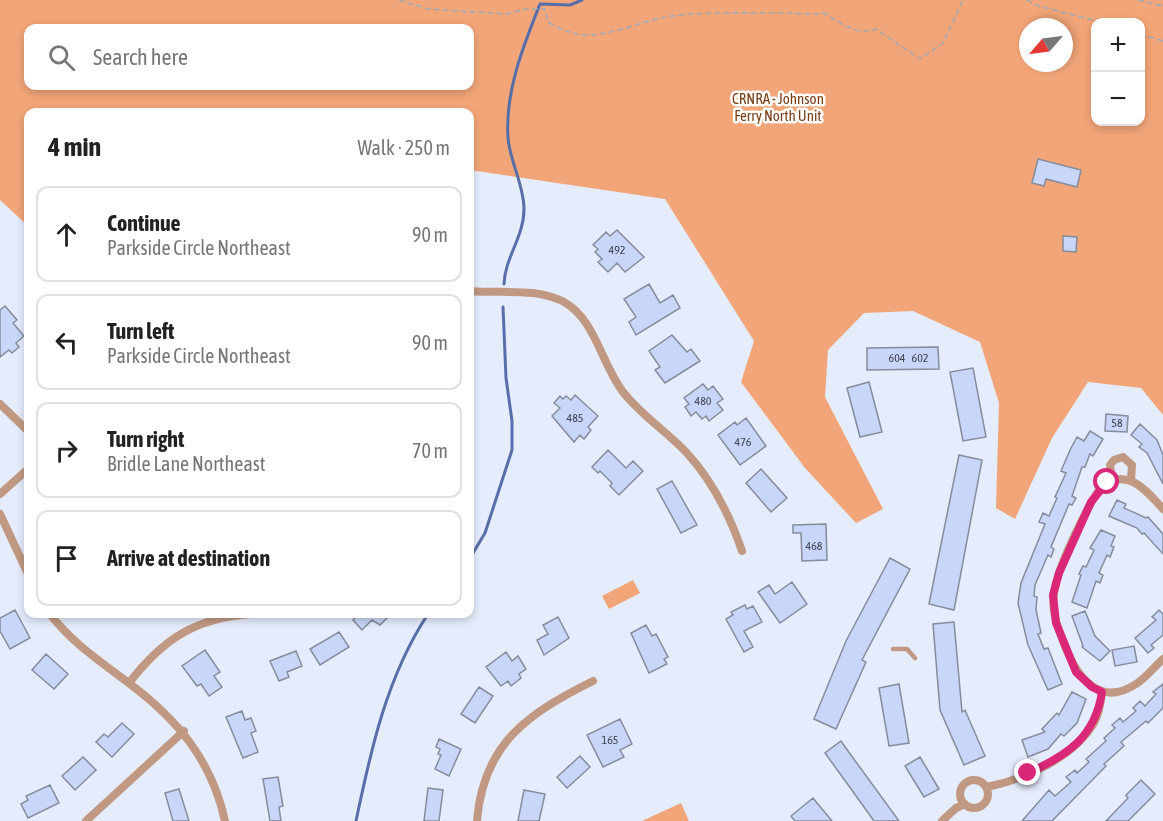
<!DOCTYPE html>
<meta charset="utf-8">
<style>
:root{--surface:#fff;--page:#f6f6f6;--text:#222;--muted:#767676;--line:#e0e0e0}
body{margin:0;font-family:"Asap Condensed",sans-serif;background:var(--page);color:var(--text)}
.controls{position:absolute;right:18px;top:18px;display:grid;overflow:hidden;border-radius:12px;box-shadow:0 3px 9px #0003}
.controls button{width:54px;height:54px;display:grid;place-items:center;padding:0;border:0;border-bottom:2px solid var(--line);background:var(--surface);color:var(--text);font:30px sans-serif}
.compass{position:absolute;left:1019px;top:18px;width:54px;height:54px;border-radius:50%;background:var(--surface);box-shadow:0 3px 9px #0003;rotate:242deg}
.stop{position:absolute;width:18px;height:18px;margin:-14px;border:4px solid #db2777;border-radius:50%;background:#fff}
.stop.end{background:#db2777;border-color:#fff;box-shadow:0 2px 6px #0008}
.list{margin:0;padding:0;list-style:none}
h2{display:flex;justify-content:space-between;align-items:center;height:78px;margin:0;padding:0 24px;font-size:26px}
h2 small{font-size:20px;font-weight:400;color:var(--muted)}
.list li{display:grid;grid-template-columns:39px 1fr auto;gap:18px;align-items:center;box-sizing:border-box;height:96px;margin:0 12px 12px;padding:0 12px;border:2px solid var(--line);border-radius:12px}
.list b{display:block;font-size:22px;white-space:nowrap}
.list p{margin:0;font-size:20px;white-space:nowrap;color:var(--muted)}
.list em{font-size:20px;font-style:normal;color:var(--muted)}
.icon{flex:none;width:33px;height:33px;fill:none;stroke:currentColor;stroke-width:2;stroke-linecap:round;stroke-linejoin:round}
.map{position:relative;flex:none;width:1163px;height:821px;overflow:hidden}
.search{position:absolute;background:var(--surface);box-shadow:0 3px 9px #0003;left:24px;top:24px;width:450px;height:66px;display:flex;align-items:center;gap:15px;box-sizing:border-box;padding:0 21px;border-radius:12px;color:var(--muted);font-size:22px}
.panel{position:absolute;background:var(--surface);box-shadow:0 3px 9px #0003;left:24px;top:108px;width:450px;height:510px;border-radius:12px}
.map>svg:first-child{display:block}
</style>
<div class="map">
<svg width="1163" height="821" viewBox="0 0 1163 821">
<rect width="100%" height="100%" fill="#e5ecfc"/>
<!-- green -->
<path fill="#f2a578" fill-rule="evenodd" d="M 0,0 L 1163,0 L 1163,415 L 1141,388 L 1088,382 L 1052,438 L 1015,519 L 996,508 L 999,403 L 980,342 L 913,311 L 864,313 L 828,350 L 825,397 L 883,509 L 856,523 L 805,468 L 741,382 L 754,341 L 665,199 L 470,170 L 470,112 L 28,112 L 28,226 L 0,200 ZM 1096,22 L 1140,22 L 1140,122 L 1096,122 ZM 1028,27 L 1064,27 L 1064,63 L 1028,63 ZM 28,28 L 470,28 L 470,86 L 28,86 Z
M 633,580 L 640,593 L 609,609 L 602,596 Z
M 681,803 L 689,821 L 642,821 Z"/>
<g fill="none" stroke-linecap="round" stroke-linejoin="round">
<!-- stream -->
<path stroke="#586ea8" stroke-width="3" d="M 504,284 C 505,257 524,237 524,209 C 524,185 510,162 508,138 C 505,91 523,47 540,4 L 570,5 L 582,0
M 470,558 L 485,533 L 512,450 L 512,421 L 506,378 L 503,307
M 356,821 C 371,749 387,676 428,614"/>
</g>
<!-- building -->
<path fill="#c8d6f9" stroke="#868c9b" stroke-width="1.5" d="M 1038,159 L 1081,170 L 1077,187 L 1046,179 L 1044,186 L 1032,183 Z
M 617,230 L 644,257 L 625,272 L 617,263 L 608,272 L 598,262 L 602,259 L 595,252 L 598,249 L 593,245 L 606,232 L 610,236 Z
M 1063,236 L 1077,237 L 1076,252 L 1063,251 Z
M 649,284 L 660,303 L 673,295 L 680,308 L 636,335 L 629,322 L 636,317 L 624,299 Z
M 5,306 L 17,320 L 13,323 L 24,336 L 16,343 L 19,347 L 12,353 L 9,350 L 0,357 L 0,310 Z
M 672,335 L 687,352 L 691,349 L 700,361 L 665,383 L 655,370 L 660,367 L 649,351 Z
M 938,347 L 939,369 L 867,370 L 867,348 Z
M 973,368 L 986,437 L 963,441 L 950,372 Z
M 869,382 L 882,432 L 860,437 L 847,388 Z
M 703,384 L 708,390 L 713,386 L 723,399 L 717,403 L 723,410 L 709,421 L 706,416 L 702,419 L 696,412 L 691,416 L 685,407 L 689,404 L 684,398 Z
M 575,395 L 598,416 L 588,427 L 591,430 L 584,439 L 580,435 L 574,442 L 552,416 L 560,408 L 554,403 L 560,396 L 563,399 L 566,396 L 571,400 Z
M 1106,414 L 1128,416 L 1127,432 L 1105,431 Z
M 746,418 L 766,446 L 740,465 L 718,435 L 735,422 L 737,425 Z
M 1140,424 L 1157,440 L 1163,455 L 1163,484 L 1147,453 L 1139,447 L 1142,444 L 1131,435 Z
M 1090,431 L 1103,439 L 1093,456 L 1090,454 L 1085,467 L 1082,467 L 1072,496 L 1076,498 L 1072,505 L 1069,504 L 1051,547 L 1054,549 L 1051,557 L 1048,555 L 1035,585 L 1034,596 L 1037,597 L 1036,610 L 1041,633 L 1038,634 L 1044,649 L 1048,648 L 1062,684 L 1048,690 L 1028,645 L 1018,603 L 1021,583 L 1045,524 L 1039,522 L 1043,513 L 1049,516 L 1057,498 L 1055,497 L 1066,473 L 1061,471 L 1070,450 L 1077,437 L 1084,441 Z
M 608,450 L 626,468 L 633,461 L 643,471 L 619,495 L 610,486 L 612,483 L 600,471 L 598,473 L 592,467 Z
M 959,455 L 982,460 L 954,610 L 929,604 Z
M 761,469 L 787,498 L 771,512 L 746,483 Z
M 672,481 L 697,525 L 681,533 L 657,489 Z
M 1117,500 L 1126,504 L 1124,508 L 1146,518 L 1148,517 L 1163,534 L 1163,554 L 1144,533 L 1142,534 L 1137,528 L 1109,516 Z
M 826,524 L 827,560 L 802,561 L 801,533 L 793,533 L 793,525 Z
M 1101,530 L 1115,536 L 1111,546 L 1114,547 L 1110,557 L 1107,555 L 1099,573 L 1103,575 L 1100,583 L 1096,581 L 1087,608 L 1072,602 L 1081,575 L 1079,574 L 1083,566 L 1086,567 L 1094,550 L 1090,548 Z
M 890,558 L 910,569 L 862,660 L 866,662 L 836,729 L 814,719 L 846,641 Z
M 792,582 L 807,604 L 780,623 L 758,592 L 769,585 L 775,594 Z
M 745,605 L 747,609 L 753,606 L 762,622 L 744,631 L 753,647 L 744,652 L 726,619 L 733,615 L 731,612 Z
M 15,610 L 30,638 L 10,649 L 0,631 L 0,618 Z
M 1159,610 L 1163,614 L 1163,635 L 1151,645 L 1154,648 L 1148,653 L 1135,638 L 1156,620 L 1152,617 Z
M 1085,611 L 1095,636 L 1110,651 L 1100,661 L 1082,647 L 1083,646 L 1072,616 Z
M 359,614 L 385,614 L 388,617 L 380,625 L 372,620 L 362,630 L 353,620 Z
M 558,617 L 569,638 L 544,655 L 537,640 L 548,634 L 543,625 Z
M 954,622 L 962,712 L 965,710 L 985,756 L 964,765 L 940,710 L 933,624 Z
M 646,625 L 652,636 L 656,634 L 668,657 L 664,659 L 667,664 L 649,673 L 631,633 Z
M 339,632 L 349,647 L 320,665 L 310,649 Z
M 1134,646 L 1137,662 L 1115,666 L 1112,650 Z
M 205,650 L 220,672 L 214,676 L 222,687 L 209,696 L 201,684 L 197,686 L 182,666 Z
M 296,651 L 302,666 L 287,672 L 289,677 L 279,681 L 270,661 Z
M 506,652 L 512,661 L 518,656 L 526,669 L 519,674 L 521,678 L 511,686 L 508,681 L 501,686 L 486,667 Z
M 46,654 L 68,674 L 54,689 L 32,670 Z
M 899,684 L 909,743 L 889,746 L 879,688 Z
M 1163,684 L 1163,708 L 1148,723 L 1146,721 L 1121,742 L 1124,746 L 1104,764 L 1106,766 L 1052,821 L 1022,821 L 1049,790 L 1055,796 L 1071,782 L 1066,777 L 1075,770 L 1077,773 L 1089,762 L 1086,759 L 1106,741 L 1104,738 L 1115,728 L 1112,725 L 1120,718 L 1123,722 L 1136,711 L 1133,708 L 1140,701 L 1145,706 L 1156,694 L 1153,692 Z
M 479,687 L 493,696 L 475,723 L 461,714 Z
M 1072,692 L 1086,699 L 1077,723 L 1064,736 L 1061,734 L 1048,749 L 1028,757 L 1022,740 L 1045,732 L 1042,729 L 1057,713 L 1059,715 Z
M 242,711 L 245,720 L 251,718 L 256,731 L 251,733 L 258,752 L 243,758 L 226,717 Z
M 620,719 L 632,744 L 620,750 L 624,757 L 603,767 L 587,735 Z
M 122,723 L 134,734 L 112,757 L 96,742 L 104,734 L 108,737 Z
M 439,739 L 461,749 L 449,776 L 435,769 L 441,755 L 438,754 L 440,749 L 436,747 Z
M 841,741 L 848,751 L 899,821 L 874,821 L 846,782 L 825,753 Z
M 580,756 L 590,767 L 567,788 L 557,777 Z
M 83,757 L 96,770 L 75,790 L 62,776 Z
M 920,757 L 939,789 L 924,797 L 905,766 Z
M 278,777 L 283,806 L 279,807 L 281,821 L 270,821 L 263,779 Z
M 1141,780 L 1155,794 L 1128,821 L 1106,821 L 1128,798 L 1126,795 Z
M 50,785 L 59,803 L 28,818 L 21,804 L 28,800 L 26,796 Z
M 428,788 L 443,790 L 439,821 L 424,821 Z
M 179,789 L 189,821 L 173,821 L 165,793 Z
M 524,790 L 545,794 L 539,821 L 518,821 Z
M 813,798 L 832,821 L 795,821 L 791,816 Z"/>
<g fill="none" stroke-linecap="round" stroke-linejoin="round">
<!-- path -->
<path stroke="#a2a8b4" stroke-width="1.5" stroke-dasharray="6 3" stroke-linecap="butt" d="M 399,0 L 428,9 L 507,14 L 526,9 L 545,9 L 548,22 C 561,30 576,36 591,35 C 622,33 650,17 681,15 C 715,12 750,13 783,13 C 798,13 810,16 824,13 C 842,23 855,36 876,29 L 920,59 L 943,43 L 963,0
M 1027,0 L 1038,6 L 1101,22
M 1138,0 L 1163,6
M 1140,34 L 1163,41"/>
<!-- service -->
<path stroke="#c19983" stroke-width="4.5" d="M 893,649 L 907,649 L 915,658"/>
<!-- minor -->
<path stroke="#c19983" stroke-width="8" d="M 470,291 C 500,294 536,287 564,302 C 595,319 601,363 623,392 C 641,415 666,431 686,452 C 711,479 730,516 742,551
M 0,404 L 28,431
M 1112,480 L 1110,465 L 1114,460 L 1123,457 L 1132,465 L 1131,480
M 0,494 L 28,469
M 1163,509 C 1145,489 1126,466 1100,488 C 1085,512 1058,565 1054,593 C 1051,612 1058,628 1065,646 C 1077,677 1100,708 1136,684 C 1146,678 1154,667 1163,659
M 0,514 L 28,574
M 50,614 C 72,643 101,662 130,684 C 178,720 212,761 225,821
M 129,683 C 163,639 195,618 251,614
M960 794a14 14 0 1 1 28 0a14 14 0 1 1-28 0Z
M 987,787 C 1025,779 1073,758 1094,723 C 1099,714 1101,702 1102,691
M 86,821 L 184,731
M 477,821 C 483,743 529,713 593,681
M 942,821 L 956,808 L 965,804"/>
</g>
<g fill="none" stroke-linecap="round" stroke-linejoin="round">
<!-- route -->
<path stroke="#db2777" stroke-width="8" d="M 1028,773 C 1068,755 1095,737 1102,692 L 1092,687 L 1076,672 L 1056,623 L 1053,595 L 1059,573 L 1091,502 L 1107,482"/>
</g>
<g text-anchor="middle" stroke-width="5" stroke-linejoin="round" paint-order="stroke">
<!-- number labels -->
<g font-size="12" fill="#404451">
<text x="617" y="254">492</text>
<text x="897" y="362">604</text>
<text x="920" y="362">602</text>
<text x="703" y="405">480</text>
<text x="575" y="422">485</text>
<text x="1117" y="427">58</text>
<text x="743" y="446">476</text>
<text x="814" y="550">468</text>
<text x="610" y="744">165</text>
</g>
<!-- park labels -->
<g font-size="15" fill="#773e17" stroke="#fff">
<text x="778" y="104">CRNRA - Johnson<tspan x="778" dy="17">Ferry North Unit</tspan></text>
</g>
</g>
</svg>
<div class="controls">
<button>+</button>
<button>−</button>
</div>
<svg class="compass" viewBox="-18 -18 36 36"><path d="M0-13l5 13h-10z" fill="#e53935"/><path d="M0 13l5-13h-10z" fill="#767676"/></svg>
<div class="stop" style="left:1107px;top:482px"></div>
<div class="stop end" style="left:1028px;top:773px"></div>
<div class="search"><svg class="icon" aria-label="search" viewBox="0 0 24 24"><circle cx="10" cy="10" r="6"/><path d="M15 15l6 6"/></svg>Search here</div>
<section class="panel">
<h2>4 min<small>Walk · 250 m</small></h2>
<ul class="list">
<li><svg class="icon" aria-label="ahead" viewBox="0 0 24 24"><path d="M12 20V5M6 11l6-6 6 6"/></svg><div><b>Continue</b><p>Parkside Circle Northeast</p></div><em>90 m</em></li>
<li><svg class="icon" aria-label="left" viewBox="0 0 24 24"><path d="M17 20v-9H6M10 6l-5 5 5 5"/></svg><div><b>Turn left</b><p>Parkside Circle Northeast</p></div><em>90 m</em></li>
<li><svg class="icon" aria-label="right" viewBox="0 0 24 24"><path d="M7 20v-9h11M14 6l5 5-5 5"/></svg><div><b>Turn right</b><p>Bridle Lane Northeast</p></div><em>70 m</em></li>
<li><svg class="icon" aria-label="arrive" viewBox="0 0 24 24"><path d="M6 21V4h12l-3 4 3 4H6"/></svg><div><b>Arrive at destination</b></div></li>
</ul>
</section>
</div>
